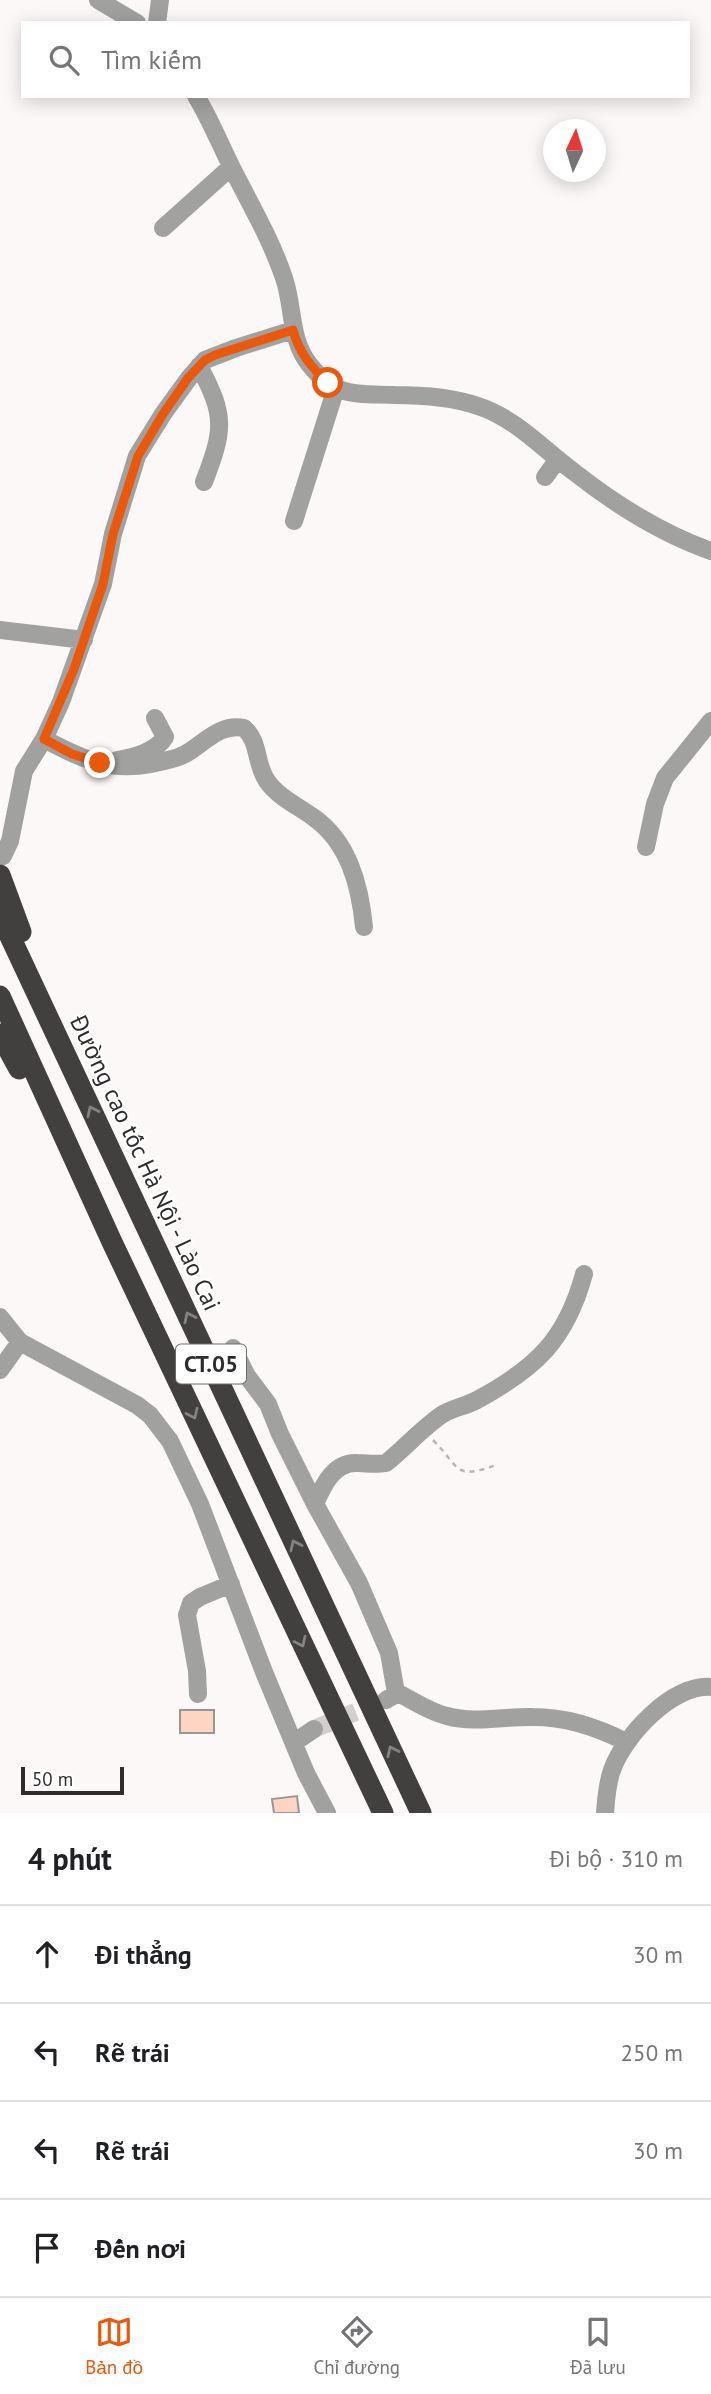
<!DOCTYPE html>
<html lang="vi">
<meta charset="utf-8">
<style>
:root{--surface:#fff;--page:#f2f2f2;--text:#202124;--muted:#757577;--line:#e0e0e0;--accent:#ea580c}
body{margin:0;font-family:"PT Sans",sans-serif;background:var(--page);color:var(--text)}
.compass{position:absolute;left:543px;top:119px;width:63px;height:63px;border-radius:50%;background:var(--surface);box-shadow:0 4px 18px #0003;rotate:4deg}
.scale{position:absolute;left:21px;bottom:18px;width:103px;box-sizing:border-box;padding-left:7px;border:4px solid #2e2d2c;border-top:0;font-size:19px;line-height:24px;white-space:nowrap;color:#2e2d2c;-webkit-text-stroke:5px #fff;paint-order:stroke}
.stop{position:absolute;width:21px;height:21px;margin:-16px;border:5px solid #ea580c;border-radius:50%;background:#fff}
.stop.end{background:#ea580c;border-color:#fff;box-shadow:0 2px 7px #0008}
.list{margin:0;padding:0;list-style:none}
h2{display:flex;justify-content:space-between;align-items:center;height:91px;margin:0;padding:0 28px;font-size:30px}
h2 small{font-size:23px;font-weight:400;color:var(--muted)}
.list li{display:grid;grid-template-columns:46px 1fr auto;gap:21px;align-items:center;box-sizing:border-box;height:98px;padding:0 28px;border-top:2px solid var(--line)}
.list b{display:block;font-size:26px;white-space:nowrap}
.list em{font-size:23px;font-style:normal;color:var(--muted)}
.icon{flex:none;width:38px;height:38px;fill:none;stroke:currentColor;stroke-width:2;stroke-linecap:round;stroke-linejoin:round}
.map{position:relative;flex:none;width:711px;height:1813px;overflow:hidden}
.search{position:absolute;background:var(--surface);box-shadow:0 4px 18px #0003;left:21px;right:21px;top:21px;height:77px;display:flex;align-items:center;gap:18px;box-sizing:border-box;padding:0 24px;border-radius:0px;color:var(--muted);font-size:26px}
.sheet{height:483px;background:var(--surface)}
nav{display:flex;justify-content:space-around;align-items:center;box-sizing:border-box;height:98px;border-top:2px solid var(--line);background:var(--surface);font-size:19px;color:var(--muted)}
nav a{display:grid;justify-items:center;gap:4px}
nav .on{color:var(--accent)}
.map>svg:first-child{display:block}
</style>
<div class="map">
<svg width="711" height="1813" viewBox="0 0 711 1813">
<rect width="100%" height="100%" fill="#fcf8f7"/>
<!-- building -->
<path fill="#fed5c3" stroke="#9b9796" stroke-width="2" d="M 180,1710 L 214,1710 L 214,1733 L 180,1733 Z
M 297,1796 L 299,1813 L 274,1813 L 272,1799 Z"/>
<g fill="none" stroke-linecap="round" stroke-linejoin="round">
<!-- minor-tunnel -->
<path stroke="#d3cfce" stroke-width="18" stroke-dasharray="18 9" stroke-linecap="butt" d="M 314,1729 L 382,1701"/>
<!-- path -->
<path stroke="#b9b6b5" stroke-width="2.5" stroke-dasharray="5 5" stroke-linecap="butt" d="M 433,1440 C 460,1467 454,1481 496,1465"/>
<!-- minor -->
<path stroke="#a1a19f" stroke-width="18" d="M 98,0 L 137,23
M 157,23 L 160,0
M 196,96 C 210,119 220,144 232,168 C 250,204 271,239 284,278 C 294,307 289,338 309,364 C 316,373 326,383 336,388 C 354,396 376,394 394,395 C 422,395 452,397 478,406 C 515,418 543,449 574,472 C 616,505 660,533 711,551
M 163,228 L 231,167
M 199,366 C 226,416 224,430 204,482
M 545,477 L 558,459
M 294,521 L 336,388
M 0,630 L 84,640
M 44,739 C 84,760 110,773 156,763 C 166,760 178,759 187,753 C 205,742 221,723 244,728 C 260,742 255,764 267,781 C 278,797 298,806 313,817 C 349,842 360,886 364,927
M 117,760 C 133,757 156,752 165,737 L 155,718
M 646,847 L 655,804 L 665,778 L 711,721
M 3,856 L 10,841 L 24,771 L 44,739 L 61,702 L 103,584 L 113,534 L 137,456 L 163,414 L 189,378 L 205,360 L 236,348 L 293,330
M 0,1317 L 20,1342 L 137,1405 L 150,1415 L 170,1441 L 200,1504 L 264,1672 L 306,1773 L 327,1813
M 233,1348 L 247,1376 L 268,1404 L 280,1434 L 315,1504 L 359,1583 L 389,1653 L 396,1693
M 0,1370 L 20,1342
M 315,1504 C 323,1486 333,1462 357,1463 C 367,1463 375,1465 386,1463 C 405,1448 423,1427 443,1414 C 453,1408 466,1406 477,1400 C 536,1368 566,1340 584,1274
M 198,1694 L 197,1671 L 187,1615 L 191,1603 L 200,1597 L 231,1584
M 386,1700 L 398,1693 C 414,1701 430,1712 447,1716 C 475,1724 505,1716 533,1717 C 567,1717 597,1727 626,1742
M 295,1742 L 314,1729
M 605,1813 C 606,1799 607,1784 612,1770 C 624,1736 672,1684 711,1687"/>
<!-- highway -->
<path stroke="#41403e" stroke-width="21" d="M 0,875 L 21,932
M 0,915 L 421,1813
M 0,996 L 112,1242 L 383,1813
M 0,1034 L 19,1069"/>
</g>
<!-- one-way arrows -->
<defs><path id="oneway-chevron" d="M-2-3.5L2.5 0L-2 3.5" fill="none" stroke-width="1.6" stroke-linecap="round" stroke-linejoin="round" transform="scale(1.75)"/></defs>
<g stroke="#848382">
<use href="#oneway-chevron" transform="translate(92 1111) rotate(-115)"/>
<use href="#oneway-chevron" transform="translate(189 1317) rotate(-115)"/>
<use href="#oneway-chevron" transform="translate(193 1414) rotate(65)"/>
<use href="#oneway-chevron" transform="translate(295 1545) rotate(-115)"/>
<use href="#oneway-chevron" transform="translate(301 1642) rotate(65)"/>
<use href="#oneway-chevron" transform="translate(392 1751) rotate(-115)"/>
</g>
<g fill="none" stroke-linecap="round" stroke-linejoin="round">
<!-- route -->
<path stroke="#ea580c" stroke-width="9" d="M 100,763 L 72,754 L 44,739 L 74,669 L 103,584 L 113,534 L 138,456 L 163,414 L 188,378 L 205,360 L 215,355 L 293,330 C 299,353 312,368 328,383"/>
</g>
<g text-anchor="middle" stroke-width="5" stroke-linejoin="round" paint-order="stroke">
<!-- shield labels -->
<rect fill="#fff" stroke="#6d6c6b" stroke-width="2" x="176" y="1344.5" width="70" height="39" rx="5"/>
<g font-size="23" font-weight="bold" fill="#2e2d2c">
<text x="211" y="1372">CT.05</text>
</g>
<!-- street labels -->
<g font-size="24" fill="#2e2d2c" stroke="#fff">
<text transform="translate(145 1163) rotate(65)" y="8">Đường cao tốc Hà Nội - Lào Cai</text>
</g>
</g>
</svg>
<svg class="compass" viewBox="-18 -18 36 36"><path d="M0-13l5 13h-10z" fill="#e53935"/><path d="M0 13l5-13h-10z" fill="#757577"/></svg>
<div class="scale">50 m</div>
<div class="stop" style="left:328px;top:383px"></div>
<div class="stop end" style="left:100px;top:763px"></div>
<div class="search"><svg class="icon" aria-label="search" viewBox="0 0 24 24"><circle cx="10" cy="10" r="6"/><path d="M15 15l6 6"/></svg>Tìm kiếm</div>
</div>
<section class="sheet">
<h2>4 phút<small>Đi bộ · 310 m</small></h2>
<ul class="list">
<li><svg class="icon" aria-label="ahead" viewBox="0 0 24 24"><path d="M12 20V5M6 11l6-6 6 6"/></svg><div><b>Đi thẳng</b></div><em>30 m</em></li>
<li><svg class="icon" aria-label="left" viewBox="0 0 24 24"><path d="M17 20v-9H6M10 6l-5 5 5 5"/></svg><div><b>Rẽ trái</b></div><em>250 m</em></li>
<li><svg class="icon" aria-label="left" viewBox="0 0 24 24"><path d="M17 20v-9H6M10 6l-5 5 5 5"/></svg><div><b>Rẽ trái</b></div><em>30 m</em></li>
<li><svg class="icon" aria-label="arrive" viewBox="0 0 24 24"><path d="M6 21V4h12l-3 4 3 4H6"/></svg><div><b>Đến nơi</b></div></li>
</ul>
</section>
<nav>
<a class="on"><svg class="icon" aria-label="map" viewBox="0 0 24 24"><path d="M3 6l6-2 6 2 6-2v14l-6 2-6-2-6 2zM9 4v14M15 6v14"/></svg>Bản đồ</a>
<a><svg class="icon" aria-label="directions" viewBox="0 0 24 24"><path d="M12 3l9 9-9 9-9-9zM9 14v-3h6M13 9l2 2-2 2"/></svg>Chỉ đường</a>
<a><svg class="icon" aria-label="saved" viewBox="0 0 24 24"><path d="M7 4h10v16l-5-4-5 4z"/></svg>Đã lưu</a>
</nav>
